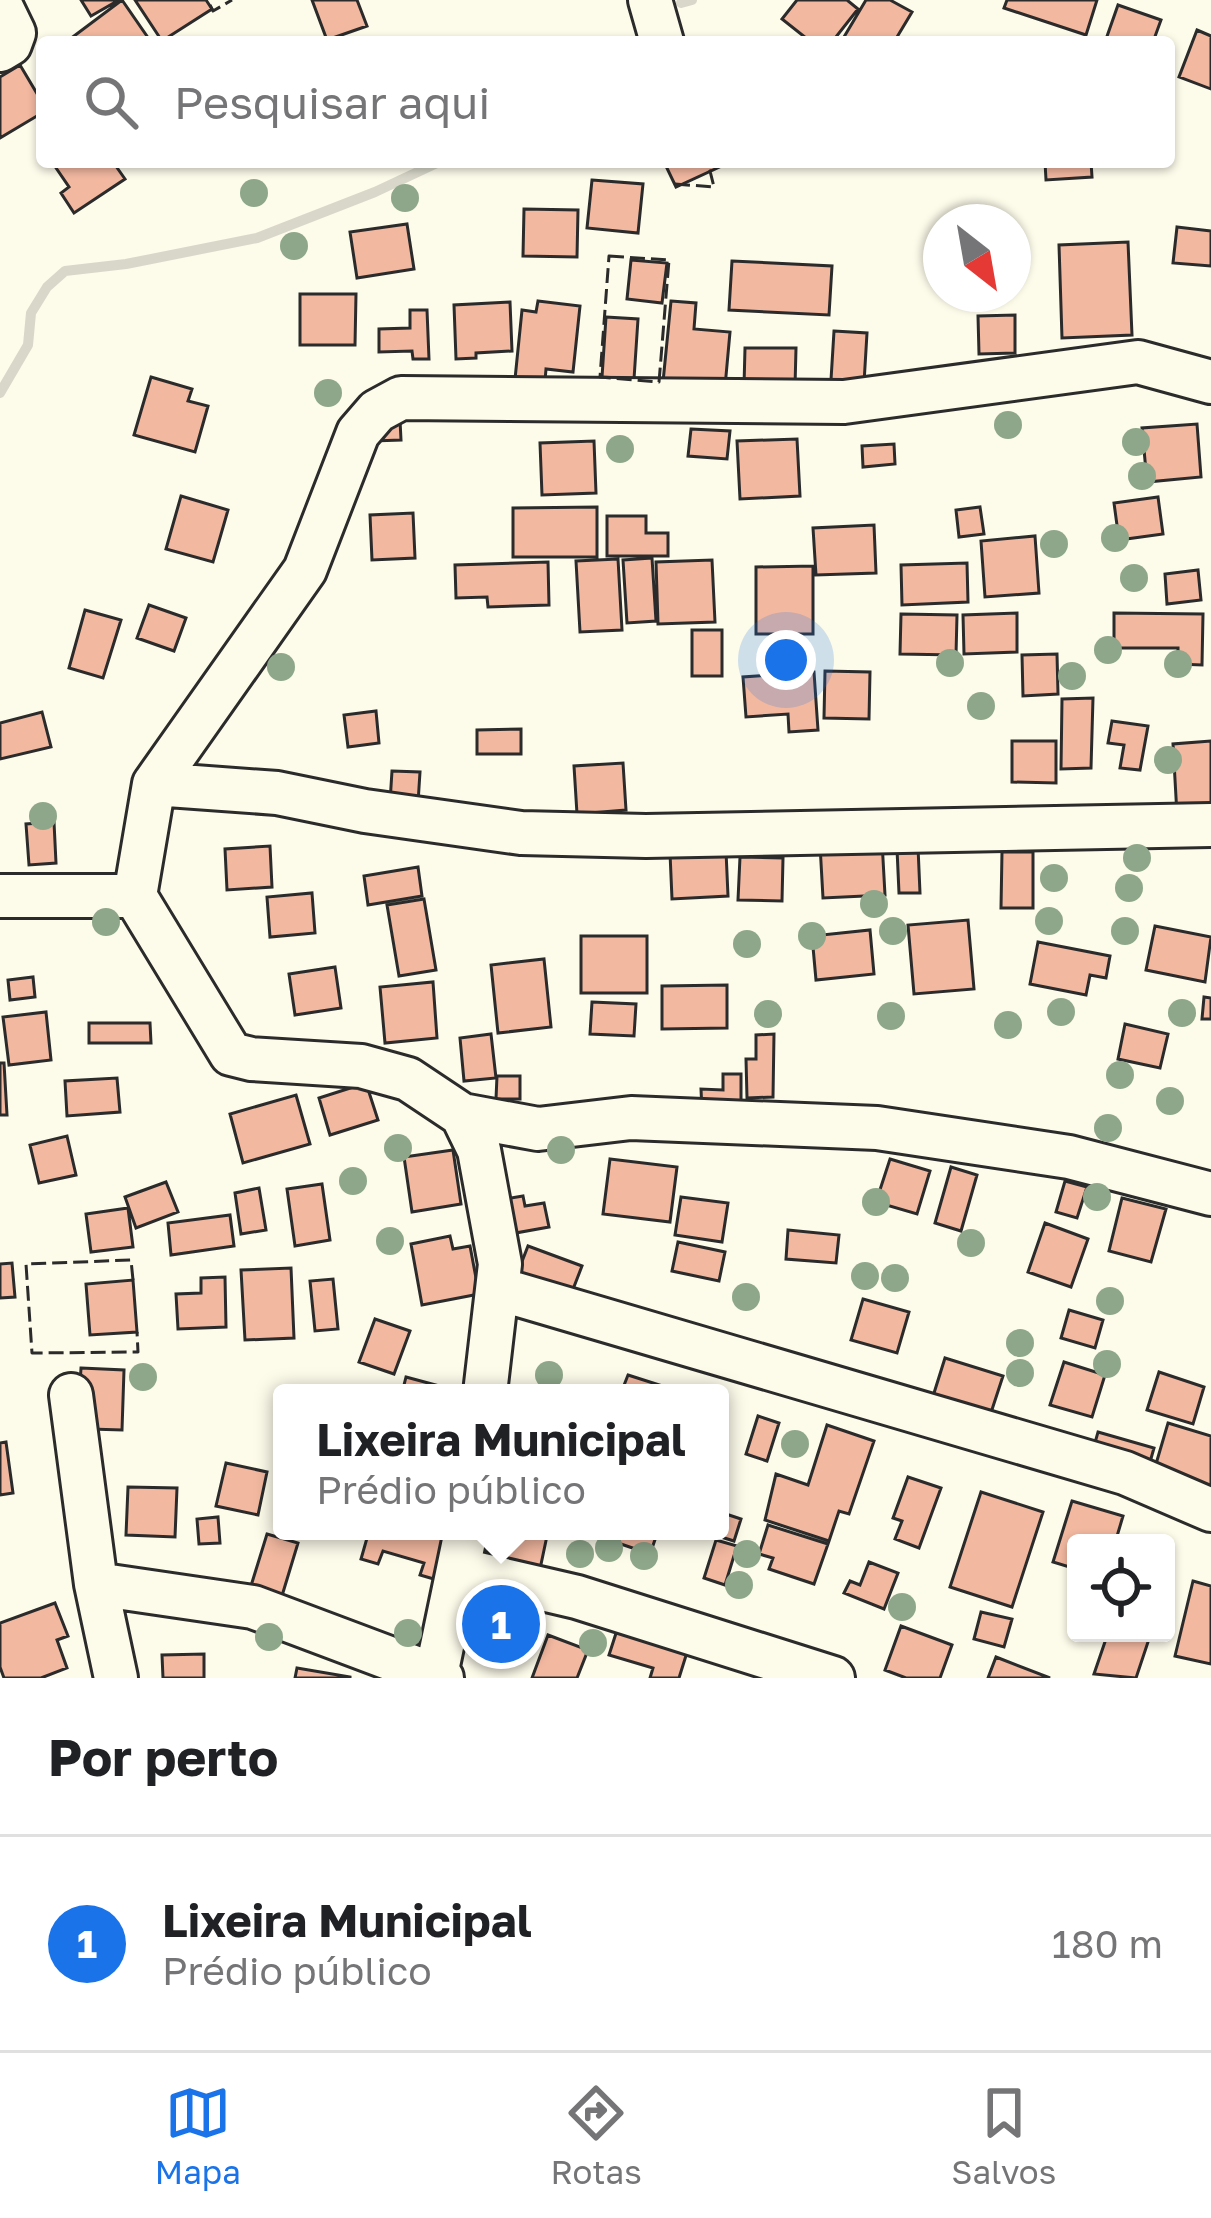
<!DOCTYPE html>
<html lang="pt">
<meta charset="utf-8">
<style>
:root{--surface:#fff;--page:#f2f2f2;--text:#202124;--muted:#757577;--line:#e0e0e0;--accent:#1a73e8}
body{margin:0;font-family:"Golos Text",sans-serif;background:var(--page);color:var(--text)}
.controls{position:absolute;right:36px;bottom:36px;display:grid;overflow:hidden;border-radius:12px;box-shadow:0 3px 9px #0004}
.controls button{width:108px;height:108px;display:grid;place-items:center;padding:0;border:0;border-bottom:3px solid var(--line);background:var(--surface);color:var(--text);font:60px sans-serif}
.compass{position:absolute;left:923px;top:204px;width:108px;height:108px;border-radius:50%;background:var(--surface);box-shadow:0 3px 9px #0004;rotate:149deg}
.you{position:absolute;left:786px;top:660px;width:42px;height:42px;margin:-30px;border:9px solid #fff;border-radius:50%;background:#1a73e8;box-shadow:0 0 0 18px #1a73e833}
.badge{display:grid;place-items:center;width:78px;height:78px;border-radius:50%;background:var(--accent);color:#fff;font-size:39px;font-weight:700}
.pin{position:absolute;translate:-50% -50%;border:6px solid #fff;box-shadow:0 3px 12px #0006}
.popup{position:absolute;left:273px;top:1384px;width:456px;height:156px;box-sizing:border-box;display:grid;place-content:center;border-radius:12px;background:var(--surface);filter:drop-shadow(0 3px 9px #0005);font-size:39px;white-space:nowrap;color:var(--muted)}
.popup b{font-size:45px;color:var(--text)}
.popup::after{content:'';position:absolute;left:50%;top:100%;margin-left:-24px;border:24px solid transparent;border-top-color:var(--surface)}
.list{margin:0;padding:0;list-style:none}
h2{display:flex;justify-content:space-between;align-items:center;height:156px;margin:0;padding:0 48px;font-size:51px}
h2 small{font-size:39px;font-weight:400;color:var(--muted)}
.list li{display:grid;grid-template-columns:78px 1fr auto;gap:36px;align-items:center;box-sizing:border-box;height:216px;padding:0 48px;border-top:3px solid var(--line)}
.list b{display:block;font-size:45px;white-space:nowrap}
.list p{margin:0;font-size:39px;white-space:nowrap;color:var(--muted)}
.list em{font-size:39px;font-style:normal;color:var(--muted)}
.icon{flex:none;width:66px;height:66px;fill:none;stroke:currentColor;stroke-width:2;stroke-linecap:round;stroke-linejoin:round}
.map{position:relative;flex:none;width:1211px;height:1678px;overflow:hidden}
.search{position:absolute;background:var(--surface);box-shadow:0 3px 9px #0004;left:36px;right:36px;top:36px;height:132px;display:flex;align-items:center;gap:30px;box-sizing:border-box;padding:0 42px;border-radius:12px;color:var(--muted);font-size:45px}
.sheet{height:372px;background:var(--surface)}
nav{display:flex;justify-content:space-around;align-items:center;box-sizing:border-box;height:168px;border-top:3px solid var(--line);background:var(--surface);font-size:33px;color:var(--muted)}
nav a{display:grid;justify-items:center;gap:6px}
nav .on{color:var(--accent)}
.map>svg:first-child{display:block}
</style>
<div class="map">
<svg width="1211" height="1678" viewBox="0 0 1211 1678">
<rect width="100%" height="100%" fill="#fdfbea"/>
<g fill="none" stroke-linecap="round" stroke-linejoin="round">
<!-- stream -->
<path stroke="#d8d7c9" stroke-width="10" d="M 681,3 L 692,0
M 0,393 L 28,345 L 31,313 L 47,287 L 65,271 L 126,264 L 257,238 L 375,192 L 439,162"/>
</g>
<!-- building -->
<path fill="#f2b8a0" stroke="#2b2b2b" stroke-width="3" d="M 81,0 L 119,0 L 91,16 Z
M 122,0 L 151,42 L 66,42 Z
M 135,0 L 206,0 L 212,9 L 162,41 Z
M 312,0 L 357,0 L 367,26 L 327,40 Z
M 797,0 L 847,0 L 858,9 L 832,42 L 811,42 L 782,19 Z
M 866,0 L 890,0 L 912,12 L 894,42 L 841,42 Z
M 1007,0 L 1097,0 L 1086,35 L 1004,8 Z
M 1118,5 L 1161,20 L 1153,42 L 1105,42 Z
M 1197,30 L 1211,36 L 1211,89 L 1179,77 Z
M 20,65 L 42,102 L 42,113 L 0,138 L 0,77 Z
M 52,162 L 113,162 L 125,179 L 74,213 L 61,193 L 69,187 Z
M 664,162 L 728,162 L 728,163 L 676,187 Z
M 1045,162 L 1091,162 L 1092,177 L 1046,180 Z
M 592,180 L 643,184 L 638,233 L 587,228 Z
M 524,209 L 578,210 L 577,257 L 523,256 Z
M 954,217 L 997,217 L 997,222 L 954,222 Z
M 407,224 L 414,269 L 357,278 L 350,232 Z
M 1177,227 L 1211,231 L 1211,266 L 1173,263 Z
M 1128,242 L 1132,335 L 1062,338 L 1059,245 Z
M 631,260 L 667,263 L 662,303 L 627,299 Z
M 732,261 L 832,266 L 829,315 L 729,310 Z
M 300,294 L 356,294 L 355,345 L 300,345 Z
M 538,301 L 580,306 L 573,372 L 546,369 L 545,381 L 515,379 L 522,310 L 536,312 Z
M 671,301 L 696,303 L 694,329 L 730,332 L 725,387 L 663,382 Z
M 510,302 L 512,351 L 476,353 L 476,358 L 456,359 L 454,305 Z
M 410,310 L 427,310 L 429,359 L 413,359 L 412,351 L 379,352 L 379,329 L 410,328 Z
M 1015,315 L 1015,353 L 979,354 L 978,316 Z
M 606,317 L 638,319 L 634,379 L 602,377 Z
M 834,331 L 867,333 L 864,383 L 831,380 Z
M 745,348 L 796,348 L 795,387 L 744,386 Z
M 151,377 L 192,389 L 188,401 L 208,406 L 195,452 L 134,435 Z
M 400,420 L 401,440 L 373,441 L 371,421 Z
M 1197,424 L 1201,477 L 1147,482 L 1142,428 Z
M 691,429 L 730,431 L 727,459 L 688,456 Z
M 797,439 L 800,496 L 740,499 L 737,441 Z
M 594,441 L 596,493 L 542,495 L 540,443 Z
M 894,444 L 895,464 L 863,467 L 862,446 Z
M 181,496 L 228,510 L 213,562 L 166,549 Z
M 1158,497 L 1163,534 L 1119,540 L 1114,503 Z
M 597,507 L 597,557 L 513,557 L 513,508 Z
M 980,507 L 984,534 L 959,537 L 956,510 Z
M 413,513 L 415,558 L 372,560 L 370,515 Z
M 607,516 L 646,516 L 646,533 L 668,533 L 668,556 L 607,556 Z
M 874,525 L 876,573 L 816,575 L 813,528 Z
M 1035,536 L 1039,593 L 985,597 L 981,541 Z
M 652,558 L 656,621 L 627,623 L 623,560 Z
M 618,559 L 622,630 L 580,632 L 576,561 Z
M 712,560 L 715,622 L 658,624 L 656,562 Z
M 548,562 L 549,605 L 488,607 L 487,597 L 456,598 L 455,565 Z
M 967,563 L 968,602 L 902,605 L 901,565 Z
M 813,566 L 813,634 L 756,634 L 756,567 Z
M 1198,570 L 1201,600 L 1167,604 L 1165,574 Z
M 149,605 L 186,618 L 174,651 L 137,638 Z
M 85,610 L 121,620 L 103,678 L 69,668 Z
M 1017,613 L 1017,652 L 964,654 L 963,615 Z
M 1114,613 L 1203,614 L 1202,665 L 1178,664 L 1178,648 L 1114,648 Z
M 901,614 L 957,615 L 956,655 L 900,654 Z
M 692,630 L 722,630 L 722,676 L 692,676 Z
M 1057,654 L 1058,694 L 1023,696 L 1022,655 Z
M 825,671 L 870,672 L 869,719 L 824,718 Z
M 814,672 L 818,730 L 789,732 L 788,714 L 746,717 L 743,677 Z
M 1093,698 L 1091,768 L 1061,769 L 1062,699 Z
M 376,711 L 379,743 L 348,747 L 344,715 Z
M 42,712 L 51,747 L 0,759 L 0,723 Z
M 1112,721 L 1148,726 L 1140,770 L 1120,768 L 1124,745 L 1108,743 Z
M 521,729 L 521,754 L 477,754 L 477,730 Z
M 1012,741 L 1056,741 L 1056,783 L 1012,782 Z
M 1211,741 L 1211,813 L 1177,815 L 1173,744 Z
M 623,763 L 626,810 L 577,814 L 574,766 Z
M 392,771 L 420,772 L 418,803 L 390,802 Z
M 54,822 L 56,863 L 29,865 L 26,824 Z
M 882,841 L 885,895 L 823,898 L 820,845 Z
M 270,846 L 272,887 L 227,890 L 225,849 Z
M 918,847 L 920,893 L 899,893 L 897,849 Z
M 726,851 L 728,896 L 672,899 L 670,853 Z
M 1002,852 L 1033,852 L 1033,908 L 1001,908 Z
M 740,857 L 783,858 L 782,901 L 738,900 Z
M 418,867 L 422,896 L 368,905 L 364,876 Z
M 312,893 L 315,933 L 270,937 L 267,897 Z
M 424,899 L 436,970 L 399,976 L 387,905 Z
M 968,920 L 974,989 L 914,994 L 908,925 Z
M 1155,926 L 1211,937 L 1205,982 L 1146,970 Z
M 870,930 L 874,974 L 816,980 L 812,936 Z
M 581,936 L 647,936 L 647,993 L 581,993 Z
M 1038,942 L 1110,956 L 1106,978 L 1090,975 L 1086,995 L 1030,984 Z
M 544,959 L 551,1027 L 498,1033 L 491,965 Z
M 335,967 L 341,1008 L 295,1015 L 289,974 Z
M 33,977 L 35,997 L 10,1000 L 8,980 Z
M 433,982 L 437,1038 L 385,1043 L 380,987 Z
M 727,985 L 727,1028 L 662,1029 L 662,986 Z
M 1204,997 L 1211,998 L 1211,1019 L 1202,1019 Z
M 592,1002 L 636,1004 L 634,1036 L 590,1034 Z
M 46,1012 L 51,1060 L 9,1065 L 3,1017 Z
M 89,1023 L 150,1023 L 151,1043 L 89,1043 Z
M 1125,1024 L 1168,1034 L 1160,1068 L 1118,1059 Z
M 491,1034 L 496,1078 L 464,1081 L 460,1038 Z
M 774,1034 L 773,1097 L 747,1098 L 746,1059 L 756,1059 L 756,1035 Z
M 0,1063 L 4,1063 L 7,1115 L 0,1115 Z
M 723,1074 L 741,1074 L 741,1110 L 702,1111 L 701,1089 L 723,1090 Z
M 497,1076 L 520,1076 L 520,1099 L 496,1099 Z
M 117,1078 L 120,1112 L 67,1116 L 65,1081 Z
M 366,1083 L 378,1120 L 330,1135 L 319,1098 Z
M 296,1095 L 310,1144 L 243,1163 L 230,1114 Z
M 67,1136 L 76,1175 L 39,1183 L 30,1145 Z
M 453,1150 L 461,1204 L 412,1212 L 404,1157 Z
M 610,1159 L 677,1167 L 670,1222 L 603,1214 Z
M 890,1159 L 930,1171 L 917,1214 L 876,1202 Z
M 951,1167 L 977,1175 L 961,1231 L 935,1223 Z
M 1065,1181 L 1087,1187 L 1077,1218 L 1056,1212 Z
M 166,1182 L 178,1212 L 136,1228 L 125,1197 Z
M 322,1184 L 330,1240 L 295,1246 L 287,1189 Z
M 259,1188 L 266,1230 L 241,1234 L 235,1193 Z
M 523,1196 L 525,1206 L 544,1203 L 549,1227 L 499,1236 L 493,1201 Z
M 681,1197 L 728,1203 L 722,1242 L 675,1235 Z
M 1122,1198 L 1166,1209 L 1151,1262 L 1109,1251 Z
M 128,1208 L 133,1247 L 91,1252 L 86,1214 Z
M 230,1215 L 234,1246 L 171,1255 L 168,1223 Z
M 1045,1223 L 1088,1239 L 1071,1287 L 1028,1272 Z
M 788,1230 L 839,1235 L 836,1263 L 786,1259 Z
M 450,1236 L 453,1249 L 470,1246 L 479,1294 L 422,1305 L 411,1244 Z
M 678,1242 L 725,1252 L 719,1281 L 672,1271 Z
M 528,1246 L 582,1266 L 563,1315 L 509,1295 Z
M 12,1263 L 15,1297 L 0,1298 L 0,1264 Z
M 291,1268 L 294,1338 L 245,1340 L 241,1270 Z
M 225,1277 L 226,1327 L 178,1329 L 176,1294 L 201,1293 L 201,1278 Z
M 333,1279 L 338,1329 L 315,1331 L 310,1281 Z
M 133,1280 L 137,1332 L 90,1335 L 86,1284 Z
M 863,1299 L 909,1312 L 897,1353 L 851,1340 Z
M 1069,1310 L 1103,1320 L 1095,1348 L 1061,1338 Z
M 375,1319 L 410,1331 L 394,1374 L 359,1362 Z
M 945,1358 L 1003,1376 L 983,1437 L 929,1409 Z
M 1064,1362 L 1105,1375 L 1092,1417 L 1050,1405 Z
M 81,1368 L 124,1370 L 122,1430 L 90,1429 L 78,1416 Z
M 1159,1372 L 1204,1387 L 1193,1424 L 1147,1410 Z
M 628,1375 L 675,1390 L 674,1393 L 621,1393 Z
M 406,1377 L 458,1391 L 457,1393 L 402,1393 Z
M 758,1416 L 779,1423 L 767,1461 L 746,1454 Z
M 1168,1423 L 1211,1436 L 1211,1517 L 1146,1498 Z
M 827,1425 L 874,1441 L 849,1514 L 839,1511 L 829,1541 L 765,1520 L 776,1474 L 808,1485 Z
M 1098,1432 L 1154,1448 L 1141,1494 L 1085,1478 Z
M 6,1442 L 13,1493 L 0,1495 L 0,1443 Z
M 226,1463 L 267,1472 L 258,1515 L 216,1506 Z
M 908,1477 L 941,1488 L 919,1548 L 895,1539 L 902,1521 L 893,1518 Z
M 128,1487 L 177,1488 L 175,1537 L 126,1535 Z
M 981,1492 L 1043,1512 L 1012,1607 L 950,1587 Z
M 1072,1501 L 1123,1516 L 1115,1543 L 1076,1543 L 1076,1569 L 1053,1562 Z
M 720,1512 L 741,1519 L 734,1541 L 702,1531 L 720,1531 Z
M 218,1517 L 220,1543 L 199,1544 L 197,1519 Z
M 768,1525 L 828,1544 L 814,1584 L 769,1569 L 773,1558 L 759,1554 Z
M 369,1531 L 450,1531 L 444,1582 L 420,1575 L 424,1563 L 383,1551 L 378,1564 L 361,1559 Z
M 492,1531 L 548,1531 L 540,1569 L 486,1558 Z
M 622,1531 L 658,1531 L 650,1554 L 618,1543 Z
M 267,1534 L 298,1543 L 281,1599 L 250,1589 Z
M 716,1540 L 737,1546 L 725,1585 L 704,1578 Z
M 869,1562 L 898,1573 L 884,1609 L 844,1593 L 850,1581 L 860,1585 Z
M 1193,1581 L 1211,1586 L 1211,1664 L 1175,1656 Z
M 55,1603 L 68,1636 L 57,1640 L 67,1668 L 41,1678 L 4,1678 L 0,1667 L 0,1623 Z
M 491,1607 L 517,1612 L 511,1640 L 485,1635 Z
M 981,1612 L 1012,1619 L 1004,1647 L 974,1639 Z
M 619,1624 L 689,1646 L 679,1678 L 650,1678 L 653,1668 L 609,1655 Z
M 901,1626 L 952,1645 L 940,1678 L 906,1678 L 885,1670 Z
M 1108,1633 L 1151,1633 L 1136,1678 L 1094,1674 Z
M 548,1635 L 588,1650 L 577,1678 L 532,1678 Z
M 204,1654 L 204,1678 L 163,1678 L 162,1655 Z
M 996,1657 L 1050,1678 L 988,1678 Z
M 297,1668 L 350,1677 L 350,1678 L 295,1678 Z"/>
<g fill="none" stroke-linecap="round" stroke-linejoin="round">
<defs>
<path id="minor" d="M 650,0 L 662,42
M 0,4 L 14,33 L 10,44 L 0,50
M 1211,382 L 1138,362 L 844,402 L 401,398 L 377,411 L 358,433 L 305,570 L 154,784 L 135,896 L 231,1054 L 251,1059 L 361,1066 L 408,1079 L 462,1115 L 538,1129 L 631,1118 L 877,1128 L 1069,1157 L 1211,1194
M 154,784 L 277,793 L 365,811 L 521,833 L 646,836 L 1211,825
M 0,896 L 135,896
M 462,1115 L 479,1150 L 500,1264 L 485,1393
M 499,1289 L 1125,1473 L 1211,1510
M 71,1395 L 96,1584 L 116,1678
M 461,1570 L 577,1597 L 833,1678
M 96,1584 L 253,1607 L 442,1678
M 436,1675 L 466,1531"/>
</defs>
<!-- minor casing -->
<use href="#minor" stroke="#2b2b2b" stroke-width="48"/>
<!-- minor -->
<use href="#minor" stroke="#fdfbea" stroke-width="42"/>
<!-- fence -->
<path stroke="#2b2b2b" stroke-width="3" stroke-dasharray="15 6" stroke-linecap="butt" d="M 210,5 L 213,11 L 232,0
M 675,184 L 714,187 L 710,171 L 713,170
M 609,256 L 669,260 L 659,382 L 600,377 Z
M 133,1280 L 131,1260 L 26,1264 L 32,1353 L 138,1352 L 137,1332"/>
</g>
<!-- trees -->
<g fill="#8ea78a">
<circle cx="254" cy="193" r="14"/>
<circle cx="405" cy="198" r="14"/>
<circle cx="294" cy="246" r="14"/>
<circle cx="328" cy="393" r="14"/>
<circle cx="1008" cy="425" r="14"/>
<circle cx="1136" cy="442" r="14"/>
<circle cx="620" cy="449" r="14"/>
<circle cx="1142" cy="476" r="14"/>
<circle cx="1115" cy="538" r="14"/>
<circle cx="1054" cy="544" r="14"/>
<circle cx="1134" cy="578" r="14"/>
<circle cx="1108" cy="650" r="14"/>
<circle cx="950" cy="663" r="14"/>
<circle cx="1178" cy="664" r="14"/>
<circle cx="281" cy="667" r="14"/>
<circle cx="1072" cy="676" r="14"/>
<circle cx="981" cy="706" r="14"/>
<circle cx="1168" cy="760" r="14"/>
<circle cx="43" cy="816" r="14"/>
<circle cx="1137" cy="858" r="14"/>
<circle cx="1054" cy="878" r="14"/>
<circle cx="1129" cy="888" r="14"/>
<circle cx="874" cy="904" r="14"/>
<circle cx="1049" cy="921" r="14"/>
<circle cx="106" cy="922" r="14"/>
<circle cx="893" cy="931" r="14"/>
<circle cx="1125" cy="931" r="14"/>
<circle cx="812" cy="936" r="14"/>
<circle cx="747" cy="944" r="14"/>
<circle cx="1061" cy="1012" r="14"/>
<circle cx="1182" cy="1013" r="14"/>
<circle cx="768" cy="1014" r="14"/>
<circle cx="891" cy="1016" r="14"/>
<circle cx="1008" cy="1025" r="14"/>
<circle cx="1120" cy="1075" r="14"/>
<circle cx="1170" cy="1101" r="14"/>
<circle cx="1108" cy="1128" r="14"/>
<circle cx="398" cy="1148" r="14"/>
<circle cx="561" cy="1150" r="14"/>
<circle cx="353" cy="1181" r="14"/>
<circle cx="1097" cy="1197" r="14"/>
<circle cx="876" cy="1202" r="14"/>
<circle cx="390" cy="1241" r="14"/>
<circle cx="971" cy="1243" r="14"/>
<circle cx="865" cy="1276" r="14"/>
<circle cx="895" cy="1278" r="14"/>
<circle cx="746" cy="1297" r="14"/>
<circle cx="1110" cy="1301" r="14"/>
<circle cx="1020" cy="1343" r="14"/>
<circle cx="1107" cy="1364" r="14"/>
<circle cx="1020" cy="1373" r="14"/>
<circle cx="549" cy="1375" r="14"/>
<circle cx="143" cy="1377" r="14"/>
<circle cx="795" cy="1444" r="14"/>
<circle cx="609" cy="1548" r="14"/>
<circle cx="580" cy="1554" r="14"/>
<circle cx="747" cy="1554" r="14"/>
<circle cx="644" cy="1556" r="14"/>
<circle cx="739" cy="1585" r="14"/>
<circle cx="902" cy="1607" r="14"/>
<circle cx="408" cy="1633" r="14"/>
<circle cx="269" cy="1637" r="14"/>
<circle cx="593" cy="1643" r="14"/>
</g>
</svg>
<div class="controls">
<button><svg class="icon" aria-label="locate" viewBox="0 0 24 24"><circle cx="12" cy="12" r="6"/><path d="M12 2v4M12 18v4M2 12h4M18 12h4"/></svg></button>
</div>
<svg class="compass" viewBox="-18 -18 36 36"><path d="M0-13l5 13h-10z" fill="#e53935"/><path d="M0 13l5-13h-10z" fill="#757577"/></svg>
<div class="you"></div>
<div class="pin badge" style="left:501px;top:1624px">1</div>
<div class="popup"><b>Lixeira Municipal</b>Prédio público</div>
<div class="search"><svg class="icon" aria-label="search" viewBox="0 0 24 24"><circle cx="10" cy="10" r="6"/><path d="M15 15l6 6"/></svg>Pesquisar aqui</div>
</div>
<section class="sheet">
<h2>Por perto<small></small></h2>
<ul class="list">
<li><span class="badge">1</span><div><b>Lixeira Municipal</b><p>Prédio público</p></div><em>180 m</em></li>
</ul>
</section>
<nav>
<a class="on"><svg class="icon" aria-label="map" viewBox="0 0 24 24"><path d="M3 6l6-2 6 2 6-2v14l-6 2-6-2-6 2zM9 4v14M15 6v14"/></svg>Mapa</a>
<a><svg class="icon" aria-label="directions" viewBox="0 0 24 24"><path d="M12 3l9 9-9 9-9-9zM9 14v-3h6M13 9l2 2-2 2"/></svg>Rotas</a>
<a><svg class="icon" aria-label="saved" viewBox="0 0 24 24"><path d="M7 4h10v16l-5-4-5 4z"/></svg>Salvos</a>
</nav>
